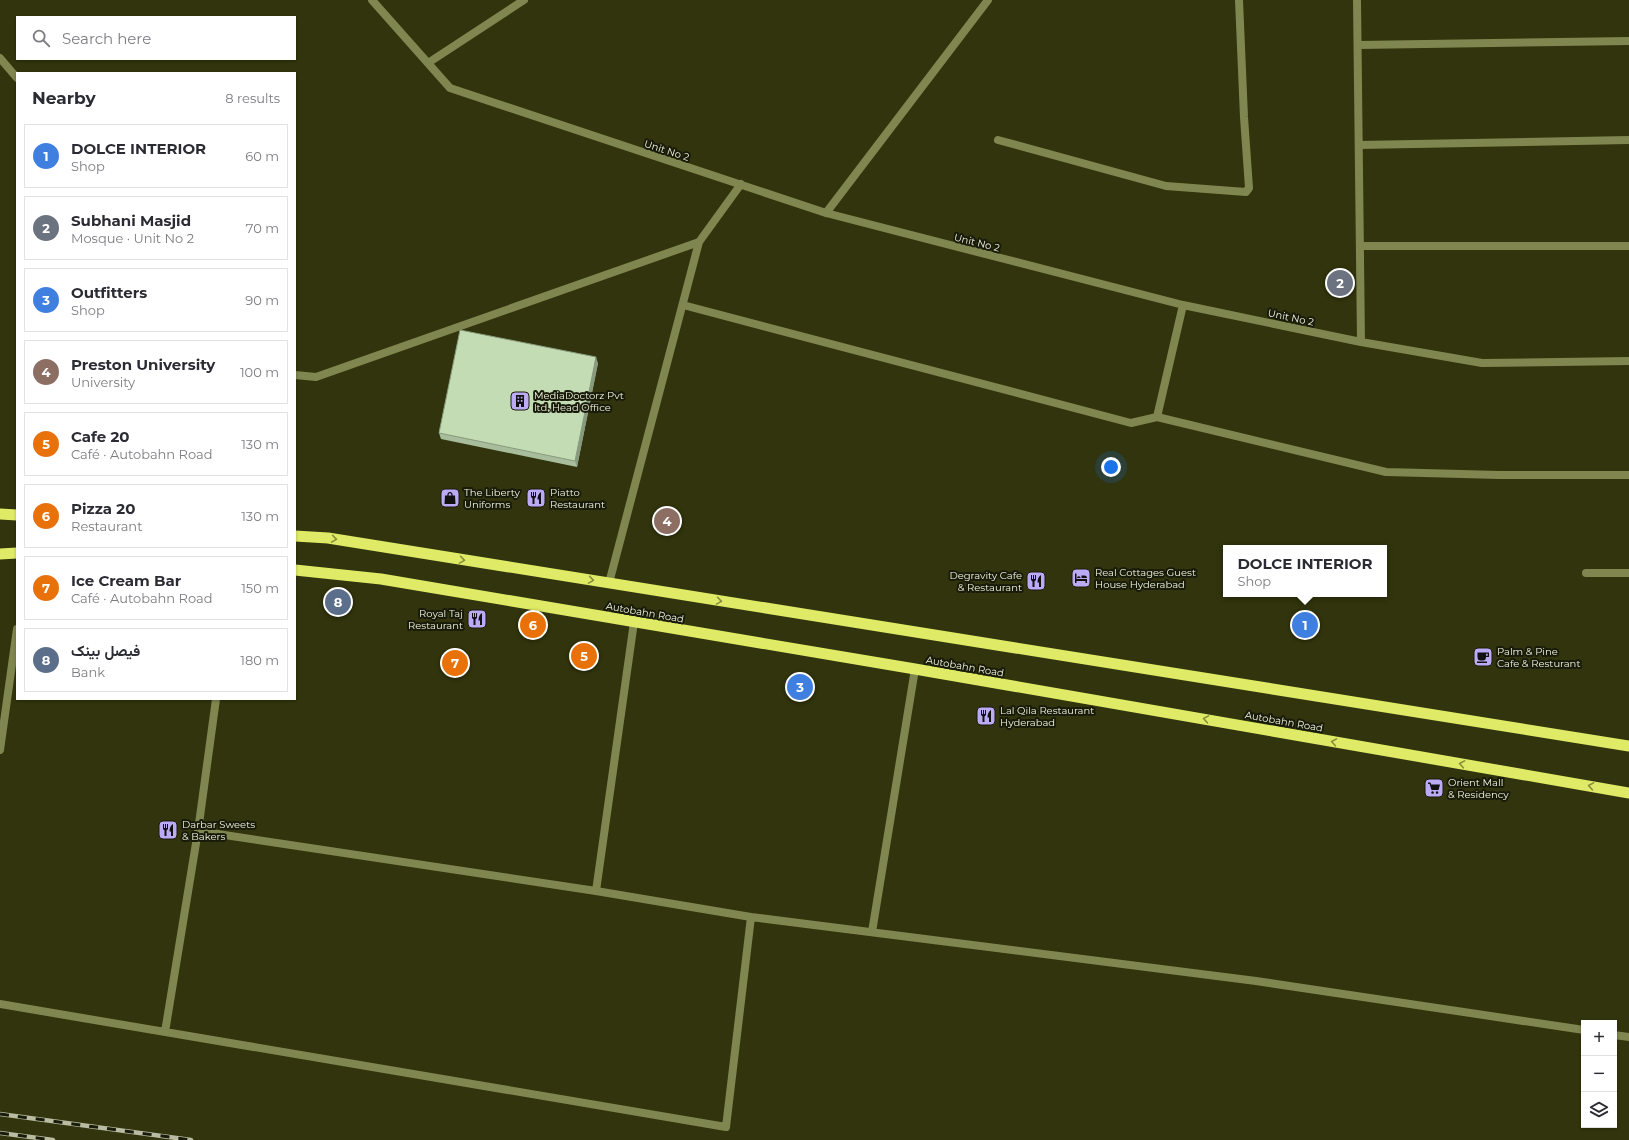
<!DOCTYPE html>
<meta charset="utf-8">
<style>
:root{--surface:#fff;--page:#f7f7f7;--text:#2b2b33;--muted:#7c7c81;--line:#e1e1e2;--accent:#0f766e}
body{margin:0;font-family:Montserrat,Vazirmatn,sans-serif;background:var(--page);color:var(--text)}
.controls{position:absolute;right:12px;bottom:12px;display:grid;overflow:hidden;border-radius:0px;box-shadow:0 1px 3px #0004}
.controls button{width:36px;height:36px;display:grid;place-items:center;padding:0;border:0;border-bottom:1px solid var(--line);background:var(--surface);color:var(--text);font:20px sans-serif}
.you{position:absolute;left:1111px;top:467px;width:14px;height:14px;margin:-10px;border:3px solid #fff;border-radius:50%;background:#1a73e8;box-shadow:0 0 0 6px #1a73e833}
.badge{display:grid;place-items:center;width:26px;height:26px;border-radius:50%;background:var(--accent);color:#fff;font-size:13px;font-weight:700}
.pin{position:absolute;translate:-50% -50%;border:2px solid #fff;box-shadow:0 1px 4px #0006}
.popup{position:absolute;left:1223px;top:545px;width:164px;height:52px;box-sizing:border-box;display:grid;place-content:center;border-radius:0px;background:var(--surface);filter:drop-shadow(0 1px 3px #0005);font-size:13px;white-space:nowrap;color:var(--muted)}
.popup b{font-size:15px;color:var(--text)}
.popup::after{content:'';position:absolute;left:50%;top:100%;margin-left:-8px;border:8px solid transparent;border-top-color:var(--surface)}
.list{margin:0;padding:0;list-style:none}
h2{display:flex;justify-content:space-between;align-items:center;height:52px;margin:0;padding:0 16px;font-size:17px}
h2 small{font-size:13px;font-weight:400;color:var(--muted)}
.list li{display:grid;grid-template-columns:26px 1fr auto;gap:12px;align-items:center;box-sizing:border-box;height:64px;margin:0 8px 8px;padding:0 8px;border:1px solid var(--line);border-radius:0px}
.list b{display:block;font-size:15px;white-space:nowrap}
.list p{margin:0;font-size:13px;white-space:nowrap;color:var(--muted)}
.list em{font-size:13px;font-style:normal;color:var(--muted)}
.icon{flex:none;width:22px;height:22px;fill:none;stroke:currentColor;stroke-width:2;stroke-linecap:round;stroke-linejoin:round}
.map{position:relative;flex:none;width:1629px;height:1140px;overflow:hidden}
.search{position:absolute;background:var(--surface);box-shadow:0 1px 3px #0004;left:16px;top:16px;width:280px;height:44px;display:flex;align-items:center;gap:10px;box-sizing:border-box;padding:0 14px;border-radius:0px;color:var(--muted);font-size:15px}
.panel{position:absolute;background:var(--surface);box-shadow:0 1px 3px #0004;left:16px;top:72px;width:280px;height:628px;border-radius:0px}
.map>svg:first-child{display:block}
</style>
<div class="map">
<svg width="1629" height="1140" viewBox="0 0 1629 1140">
<rect width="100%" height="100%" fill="#31340c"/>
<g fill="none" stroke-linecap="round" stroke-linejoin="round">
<!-- minor -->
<path stroke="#80864f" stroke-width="8" d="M 372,0 L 450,88 L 826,213 L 1183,305 L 1361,342 L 1482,363 L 1629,361
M 1357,0 L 1361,342
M 1358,45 L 1629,41
M 0,58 L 17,78
M 428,63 L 524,0
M 998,140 L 1166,186 L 1246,192 L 1249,188 L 1244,117 L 1239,0
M 1359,145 L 1629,140
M 826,213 L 988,0
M 1360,246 L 1629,246
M 683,305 L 1131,423 L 1157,417 L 1183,305
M 295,375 L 316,377 L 699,242
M 1157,417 L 1386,472 L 1499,475 L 1629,475
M 1586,573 L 1629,573
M 609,583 L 699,242 L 741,184
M 0,750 L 17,629
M 596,891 L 634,622
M 751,917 L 1256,981 L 1584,1030
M 872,932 L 915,669
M 0,1004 L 726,1127 L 751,917 L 596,891 L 198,831 L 216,699
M 165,1032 L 198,831
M 1614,1035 L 1629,1037"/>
<!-- trunk -->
<path stroke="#dfeb66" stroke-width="11" d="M 0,514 L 17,515
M 295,536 L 328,538 L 1629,746
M 0,554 L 17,553
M 295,570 L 381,579 L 915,669 L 1629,793"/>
<defs>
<path id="rail" d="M 0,1114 L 191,1140
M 0,1133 L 53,1140"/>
</defs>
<!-- rail casing -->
<use href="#rail" stroke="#b9bca1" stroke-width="4.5"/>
<!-- rail -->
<use href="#rail" stroke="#191b0a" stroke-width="3" stroke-dasharray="9" stroke-linecap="butt"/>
</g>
<!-- wall -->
<path fill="#a8bd9b" d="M 598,363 L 577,467 L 441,439 L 439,433 Z"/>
<!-- shaded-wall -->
<path fill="#889a7e" d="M 596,357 L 598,363 L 577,467 L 575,461 Z"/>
<!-- building -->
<path fill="#c3dcb4" stroke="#889a7e" d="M 460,330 L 596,357 L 575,461 L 439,433 Z"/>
<!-- one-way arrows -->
<defs><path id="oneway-chevron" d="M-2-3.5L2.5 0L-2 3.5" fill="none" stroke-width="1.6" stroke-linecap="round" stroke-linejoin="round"/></defs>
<g stroke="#868d3d">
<use href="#oneway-chevron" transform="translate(334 539) rotate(9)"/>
<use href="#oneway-chevron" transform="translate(462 560) rotate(9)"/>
<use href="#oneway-chevron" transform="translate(591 580) rotate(9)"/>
<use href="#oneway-chevron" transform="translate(719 601) rotate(9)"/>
<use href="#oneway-chevron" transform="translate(1206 719) rotate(-170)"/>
<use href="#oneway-chevron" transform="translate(1334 742) rotate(-170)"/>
<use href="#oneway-chevron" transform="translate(1462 764) rotate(-170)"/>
<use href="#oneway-chevron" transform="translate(1591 786) rotate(-170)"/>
</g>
<!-- icons -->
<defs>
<symbol id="building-square" viewBox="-11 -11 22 22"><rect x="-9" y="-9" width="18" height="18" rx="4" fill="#bbaaf6" stroke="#191b0a"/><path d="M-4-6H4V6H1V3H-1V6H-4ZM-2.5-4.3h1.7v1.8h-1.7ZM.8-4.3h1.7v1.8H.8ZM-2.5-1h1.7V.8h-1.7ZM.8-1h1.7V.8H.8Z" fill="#111"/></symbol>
<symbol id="shop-square" viewBox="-11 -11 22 22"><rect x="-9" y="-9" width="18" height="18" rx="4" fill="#bbaaf6" stroke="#191b0a"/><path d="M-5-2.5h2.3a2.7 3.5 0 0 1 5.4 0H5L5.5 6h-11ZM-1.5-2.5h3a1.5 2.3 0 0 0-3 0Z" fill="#111"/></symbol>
<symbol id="restaurant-square" viewBox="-11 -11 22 22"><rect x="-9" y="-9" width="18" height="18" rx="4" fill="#bbaaf6" stroke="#191b0a"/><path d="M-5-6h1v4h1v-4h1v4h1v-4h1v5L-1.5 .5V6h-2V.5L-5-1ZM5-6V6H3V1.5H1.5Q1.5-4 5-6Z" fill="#111"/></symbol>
<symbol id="hotel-square" viewBox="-11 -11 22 22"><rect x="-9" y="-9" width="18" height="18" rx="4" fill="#bbaaf6" stroke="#191b0a"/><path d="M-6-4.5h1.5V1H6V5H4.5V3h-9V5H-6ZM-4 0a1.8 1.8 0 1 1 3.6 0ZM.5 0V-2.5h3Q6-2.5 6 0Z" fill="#111"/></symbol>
<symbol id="cafe-square" viewBox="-11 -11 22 22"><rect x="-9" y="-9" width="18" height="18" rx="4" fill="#bbaaf6" stroke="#191b0a"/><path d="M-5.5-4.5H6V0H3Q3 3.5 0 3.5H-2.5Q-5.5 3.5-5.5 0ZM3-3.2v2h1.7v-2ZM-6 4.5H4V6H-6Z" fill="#111"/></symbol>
<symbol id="supermarket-square" viewBox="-11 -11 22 22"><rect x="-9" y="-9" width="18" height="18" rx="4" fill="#bbaaf6" stroke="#191b0a"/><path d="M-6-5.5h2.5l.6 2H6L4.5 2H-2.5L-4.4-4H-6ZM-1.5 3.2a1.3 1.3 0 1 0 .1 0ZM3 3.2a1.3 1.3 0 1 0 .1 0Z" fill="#111"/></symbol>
</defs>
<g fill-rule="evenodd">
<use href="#building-square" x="509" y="390" width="22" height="22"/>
<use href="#shop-square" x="439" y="487" width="22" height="22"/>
<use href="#restaurant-square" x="525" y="487" width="22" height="22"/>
<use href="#hotel-square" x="1070" y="567" width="22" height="22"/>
<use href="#restaurant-square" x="1025" y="570" width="22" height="22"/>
<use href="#restaurant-square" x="466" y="608" width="22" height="22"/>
<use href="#cafe-square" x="1472" y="646" width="22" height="22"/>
<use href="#restaurant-square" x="975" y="705" width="22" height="22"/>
<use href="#supermarket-square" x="1423" y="777" width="22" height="22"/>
<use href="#restaurant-square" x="157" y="819" width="22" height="22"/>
</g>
<g text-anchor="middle" stroke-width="4" stroke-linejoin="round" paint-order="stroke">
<!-- street labels -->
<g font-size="10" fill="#f1f4de" stroke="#191b0a">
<text transform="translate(667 150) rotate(18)" y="4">Unit No 2</text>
<text transform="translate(977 242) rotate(14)" y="4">Unit No 2</text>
<text transform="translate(1291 317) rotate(12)" y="4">Unit No 2</text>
<text transform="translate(645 612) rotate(10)" y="4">Autobahn Road</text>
<text transform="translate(965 666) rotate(10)" y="4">Autobahn Road</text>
<text transform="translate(1284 721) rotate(10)" y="4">Autobahn Road</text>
</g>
<!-- poi labels -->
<g font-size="10" fill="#f1f4de" stroke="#191b0a" text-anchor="start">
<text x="534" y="399">MediaDoctorz Pvt<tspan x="534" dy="12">ltd. Head Office</tspan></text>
<text x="464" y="496">The Liberty<tspan x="464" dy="12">Uniforms</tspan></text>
<text x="550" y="496">Piatto<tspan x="550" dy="12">Restaurant</tspan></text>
<text x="1095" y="576">Real Cottages Guest<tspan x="1095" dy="12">House Hyderabad</tspan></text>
<text x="1022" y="579" text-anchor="end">Degravity Cafe<tspan x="1022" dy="12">&amp; Restaurant</tspan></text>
<text x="463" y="617" text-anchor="end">Royal Taj<tspan x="463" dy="12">Restaurant</tspan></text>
<text x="1497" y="655">Palm &amp; Pine<tspan x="1497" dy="12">Cafe &amp; Resturant</tspan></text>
<text x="1000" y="714">Lal Qila Restaurant<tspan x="1000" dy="12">Hyderabad</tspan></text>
<text x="1448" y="786">Orient Mall<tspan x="1448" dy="12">&amp; Residency</tspan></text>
<text x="182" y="828">Darbar Sweets<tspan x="182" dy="12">&amp; Bakers</tspan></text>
</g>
</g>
</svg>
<div class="controls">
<button>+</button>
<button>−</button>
<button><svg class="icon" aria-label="layers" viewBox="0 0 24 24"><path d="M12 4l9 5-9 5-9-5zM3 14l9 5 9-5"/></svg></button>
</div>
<div class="you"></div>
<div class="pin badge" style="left:1305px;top:625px;background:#3f7fe0">1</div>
<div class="popup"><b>DOLCE INTERIOR</b>Shop</div>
<div class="pin badge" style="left:1340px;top:283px;background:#6b7280">2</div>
<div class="pin badge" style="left:800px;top:687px;background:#3f7fe0">3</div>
<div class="pin badge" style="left:667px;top:521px;background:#8d6e63">4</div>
<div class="pin badge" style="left:584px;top:656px;background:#e8710a">5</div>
<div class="pin badge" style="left:533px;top:625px;background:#e8710a">6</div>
<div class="pin badge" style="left:455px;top:663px;background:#e8710a">7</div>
<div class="pin badge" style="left:338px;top:602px;background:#5c6f8a">8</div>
<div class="search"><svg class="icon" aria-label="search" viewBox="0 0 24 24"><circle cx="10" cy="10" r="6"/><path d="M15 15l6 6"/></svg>Search here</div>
<section class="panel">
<h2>Nearby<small>8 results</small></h2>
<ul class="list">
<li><span class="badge" style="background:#3f7fe0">1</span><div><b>DOLCE INTERIOR</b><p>Shop</p></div><em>60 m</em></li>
<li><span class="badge" style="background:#6b7280">2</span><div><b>Subhani Masjid</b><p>Mosque · Unit No 2</p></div><em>70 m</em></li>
<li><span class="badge" style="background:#3f7fe0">3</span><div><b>Outfitters</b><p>Shop</p></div><em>90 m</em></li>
<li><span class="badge" style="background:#8d6e63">4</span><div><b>Preston University</b><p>University</p></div><em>100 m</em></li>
<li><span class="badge" style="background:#e8710a">5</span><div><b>Cafe 20</b><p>Café · Autobahn Road</p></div><em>130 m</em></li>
<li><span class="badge" style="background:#e8710a">6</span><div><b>Pizza 20</b><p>Restaurant</p></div><em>130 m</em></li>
<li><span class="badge" style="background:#e8710a">7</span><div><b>Ice Cream Bar</b><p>Café · Autobahn Road</p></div><em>150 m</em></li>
<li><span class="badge" style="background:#5c6f8a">8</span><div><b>فیصل بینک</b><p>Bank</p></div><em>180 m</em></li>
</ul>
</section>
</div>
